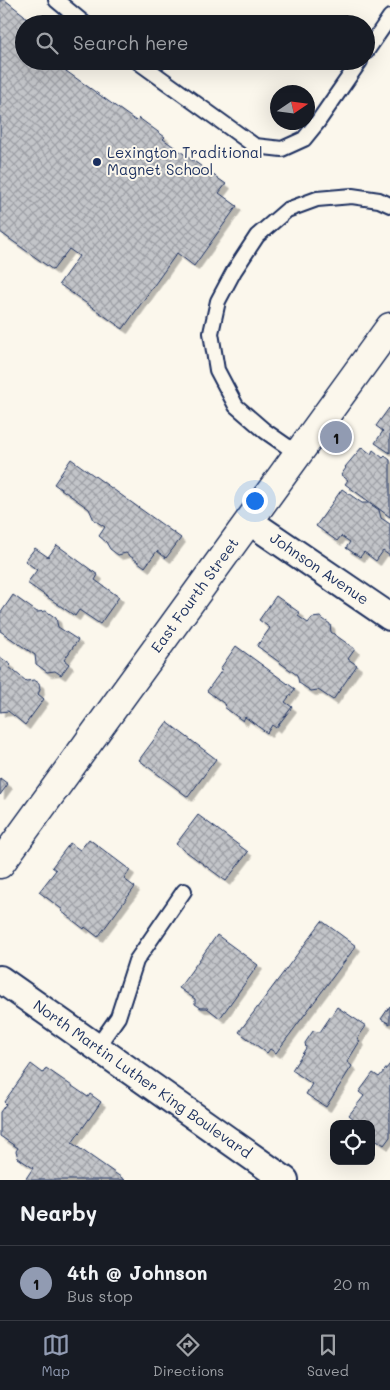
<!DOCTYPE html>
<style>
:root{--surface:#171b24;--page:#20242c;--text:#f1f3f6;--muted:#9ea1a6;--line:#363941;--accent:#919bb2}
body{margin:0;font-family:Mali,sans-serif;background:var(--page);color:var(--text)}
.controls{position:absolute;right:15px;bottom:15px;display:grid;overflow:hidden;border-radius:10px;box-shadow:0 5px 20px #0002}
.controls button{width:45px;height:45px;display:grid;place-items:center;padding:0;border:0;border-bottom:1px solid var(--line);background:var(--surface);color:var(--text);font:25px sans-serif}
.compass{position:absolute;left:270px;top:85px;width:45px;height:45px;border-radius:50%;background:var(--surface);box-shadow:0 5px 20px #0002;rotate:77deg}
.you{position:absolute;left:254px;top:500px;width:18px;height:18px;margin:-12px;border:4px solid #fff;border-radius:50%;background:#1a73e8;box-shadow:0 0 0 8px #1a73e833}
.badge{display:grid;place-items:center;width:32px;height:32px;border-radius:50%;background:var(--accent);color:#111;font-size:16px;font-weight:700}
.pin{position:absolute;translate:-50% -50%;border:2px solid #fff;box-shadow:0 1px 5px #0006}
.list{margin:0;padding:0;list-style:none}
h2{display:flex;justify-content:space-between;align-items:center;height:65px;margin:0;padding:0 20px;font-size:21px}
h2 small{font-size:16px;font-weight:400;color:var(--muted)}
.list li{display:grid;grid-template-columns:32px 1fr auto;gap:15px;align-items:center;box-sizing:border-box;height:75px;padding:0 20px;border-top:1px solid var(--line)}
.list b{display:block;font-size:19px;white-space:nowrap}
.list p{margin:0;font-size:16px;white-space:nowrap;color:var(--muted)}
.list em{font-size:16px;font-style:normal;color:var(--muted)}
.icon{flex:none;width:28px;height:28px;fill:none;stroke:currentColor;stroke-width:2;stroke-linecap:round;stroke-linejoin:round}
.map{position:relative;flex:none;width:390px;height:1180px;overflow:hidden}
.search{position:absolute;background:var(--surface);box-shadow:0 5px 20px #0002;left:15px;right:15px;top:15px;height:55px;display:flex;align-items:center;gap:12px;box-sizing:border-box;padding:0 18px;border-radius:28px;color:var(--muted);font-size:19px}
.sheet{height:140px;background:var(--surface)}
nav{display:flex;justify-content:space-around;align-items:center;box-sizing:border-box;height:70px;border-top:1px solid var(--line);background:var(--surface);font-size:14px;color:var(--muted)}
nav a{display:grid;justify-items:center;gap:2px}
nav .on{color:var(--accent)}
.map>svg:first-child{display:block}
</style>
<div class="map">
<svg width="390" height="1180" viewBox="0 0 390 1180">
<defs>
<pattern id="building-cross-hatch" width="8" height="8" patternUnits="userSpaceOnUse" patternTransform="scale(1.25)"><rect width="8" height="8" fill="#c3c5c9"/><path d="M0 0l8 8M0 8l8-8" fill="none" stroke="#9ea0a6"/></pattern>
<filter id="shadow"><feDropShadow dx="4.5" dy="4.5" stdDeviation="0" flood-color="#0004"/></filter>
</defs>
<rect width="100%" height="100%" fill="#fbf7ec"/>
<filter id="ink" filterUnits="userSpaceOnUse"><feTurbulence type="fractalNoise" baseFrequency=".02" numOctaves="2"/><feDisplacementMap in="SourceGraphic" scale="10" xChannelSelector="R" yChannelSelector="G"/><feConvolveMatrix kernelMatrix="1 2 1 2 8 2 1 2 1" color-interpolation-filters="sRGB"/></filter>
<g filter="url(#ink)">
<!-- building -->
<path fill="url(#building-cross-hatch)" stroke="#1b2f5e" filter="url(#shadow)" d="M 0,0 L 5,0 L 24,15 L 30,24 L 24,24 L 24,61 L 52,61 L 136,121 L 139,118 L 165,137 L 163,139 L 226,184 L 219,193 L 237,206 L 194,266 L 177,253 L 123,329 L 59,284 L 79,256 L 69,249 L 53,270 L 0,232 Z
M 389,408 L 390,409 L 390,453 L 375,443 L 383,431 L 376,426 Z
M 362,447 L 371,454 L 373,450 L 383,458 L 385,456 L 390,460 L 390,517 L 345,484 L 348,480 L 341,475 L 346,468 L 345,467 Z
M 71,459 L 181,538 L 166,558 L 157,551 L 145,567 L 126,553 L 118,555 L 110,549 L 106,542 L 99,536 L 105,527 L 94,520 L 89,509 L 54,484 Z
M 342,489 L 362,503 L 369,503 L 379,510 L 381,518 L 390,524 L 390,556 L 383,551 L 376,561 L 364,552 L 360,557 L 346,548 L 350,542 L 341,536 L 337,541 L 316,526 Z
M 57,545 L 98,575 L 95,580 L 119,597 L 100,624 L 79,610 L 75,616 L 27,583 L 37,570 L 25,561 L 35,548 L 48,557 Z
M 13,595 L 37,612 L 46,611 L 56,618 L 58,627 L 78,640 L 64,660 L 69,664 L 61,675 L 55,671 L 47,672 L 36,664 L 35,655 L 0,631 L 0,614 Z
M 276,596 L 300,613 L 298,616 L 308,623 L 312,618 L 320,617 L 330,624 L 331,632 L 355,649 L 348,659 L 357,665 L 333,700 L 318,690 L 311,691 L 299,683 L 297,675 L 257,646 L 270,628 L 259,620 Z
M 236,646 L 295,689 L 285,702 L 292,707 L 276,728 L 272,725 L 267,733 L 245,717 L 243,721 L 224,707 L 226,705 L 207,691 L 222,670 L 220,669 Z
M 0,657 L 11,665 L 9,667 L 26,681 L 34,680 L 39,683 L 40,690 L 38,694 L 44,699 L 25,725 L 8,711 L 0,712 Z
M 167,722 L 216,759 L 188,797 L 139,760 Z
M 0,778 L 8,784 L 0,795 Z
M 198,815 L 248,852 L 226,881 L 176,844 Z
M 89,839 L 130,870 L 124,879 L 135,887 L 98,937 L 85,927 L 84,929 L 61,911 L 63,910 L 39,892 L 56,870 L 52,867 L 70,843 L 80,850 Z
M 322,921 L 356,946 L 276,1053 L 270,1049 L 267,1053 L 239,1032 Z
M 217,935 L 258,965 L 220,1018 L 207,1008 L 201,1008 L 195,1004 L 195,999 L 179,988 Z
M 390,1006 L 390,1024 L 381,1019 Z
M 337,1007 L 366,1026 L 357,1039 L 360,1041 L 347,1062 L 352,1066 L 326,1107 L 306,1094 L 312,1084 L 292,1070 L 306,1048 L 305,1043 L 313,1031 L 320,1032 Z
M 31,1064 L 43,1073 L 46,1068 L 88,1097 L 90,1094 L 101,1102 L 72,1143 L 125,1180 L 25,1180 L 33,1168 L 18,1158 L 16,1151 L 18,1148 L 0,1136 L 0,1112 L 6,1104 L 4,1102 Z
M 390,1064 L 390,1137 L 384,1145 L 371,1136 L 371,1124 L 360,1124 L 349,1115 L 364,1096 L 359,1092 L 373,1073 L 379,1077 Z"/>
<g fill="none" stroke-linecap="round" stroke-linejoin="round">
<defs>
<path id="service" d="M 56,0 L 85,24
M 366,52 L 390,17
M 137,61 L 255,146 L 282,149 L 304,139 L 317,123 L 360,61
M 298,454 L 265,431 L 236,406 L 217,370 L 211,333 L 218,301 L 234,271 L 257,236 L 287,210 L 317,199 L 352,196 L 379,200 L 390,205
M 97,1047 L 118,1017 L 136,961 L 184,891"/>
<g id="minor">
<path id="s1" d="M 249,521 L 390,617"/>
<path id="s2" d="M 0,979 L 285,1180"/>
</g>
<g id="tertiary">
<path id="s3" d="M 0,864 L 390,327"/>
</g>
</defs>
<!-- service casing -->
<use href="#service" stroke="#1b2f5e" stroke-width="18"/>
<!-- minor casing -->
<use href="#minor" stroke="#1b2f5e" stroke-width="30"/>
<!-- tertiary casing -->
<use href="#tertiary" stroke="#1b2f5e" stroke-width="31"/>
<!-- service -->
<use href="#service" stroke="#fbf7ec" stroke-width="14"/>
<!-- minor -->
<use href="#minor" stroke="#fbf7ec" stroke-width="26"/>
<!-- tertiary -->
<use href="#tertiary" stroke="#fbf7ec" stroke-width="28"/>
</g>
</g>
<!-- markers -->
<circle fill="#1b2f5e" stroke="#fbf7ec" stroke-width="2" cx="97" cy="162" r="5"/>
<g text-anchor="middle" stroke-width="4" stroke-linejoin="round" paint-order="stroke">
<!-- poi labels -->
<g font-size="15" fill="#1b2f5e" stroke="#fbf7ec" text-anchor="start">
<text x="107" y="158">Lexington Traditional<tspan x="107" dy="17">Magnet School</tspan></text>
</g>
<!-- street labels -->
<g font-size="15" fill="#1b2f5e" stroke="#fbf7ec">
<text dy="5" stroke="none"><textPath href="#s1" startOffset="85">Johnson Avenue</textPath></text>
<text dy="5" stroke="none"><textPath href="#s3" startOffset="332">East Fourth Street</textPath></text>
<text dy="5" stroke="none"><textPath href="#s2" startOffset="174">North Martin Luther King Boulevard</textPath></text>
</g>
</g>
</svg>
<div class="controls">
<button><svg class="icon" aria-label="locate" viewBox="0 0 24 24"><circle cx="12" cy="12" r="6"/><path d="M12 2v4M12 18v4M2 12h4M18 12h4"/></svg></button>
</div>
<svg class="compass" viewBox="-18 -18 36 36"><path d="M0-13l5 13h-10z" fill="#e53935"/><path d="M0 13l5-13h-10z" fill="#9ea1a6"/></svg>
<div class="you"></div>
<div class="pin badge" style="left:336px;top:437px">1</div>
<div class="search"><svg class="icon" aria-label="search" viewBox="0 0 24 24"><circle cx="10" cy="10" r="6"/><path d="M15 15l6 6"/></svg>Search here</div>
</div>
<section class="sheet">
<h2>Nearby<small></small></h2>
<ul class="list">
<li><span class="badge">1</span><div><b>4th @ Johnson</b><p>Bus stop</p></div><em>20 m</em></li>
</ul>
</section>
<nav>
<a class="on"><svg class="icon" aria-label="map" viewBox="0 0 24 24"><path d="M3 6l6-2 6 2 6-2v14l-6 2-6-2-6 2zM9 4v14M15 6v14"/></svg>Map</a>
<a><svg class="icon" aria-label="directions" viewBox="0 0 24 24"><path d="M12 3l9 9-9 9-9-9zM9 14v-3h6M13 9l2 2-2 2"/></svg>Directions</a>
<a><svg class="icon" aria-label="saved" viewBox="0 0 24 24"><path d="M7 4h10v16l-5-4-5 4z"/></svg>Saved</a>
</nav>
